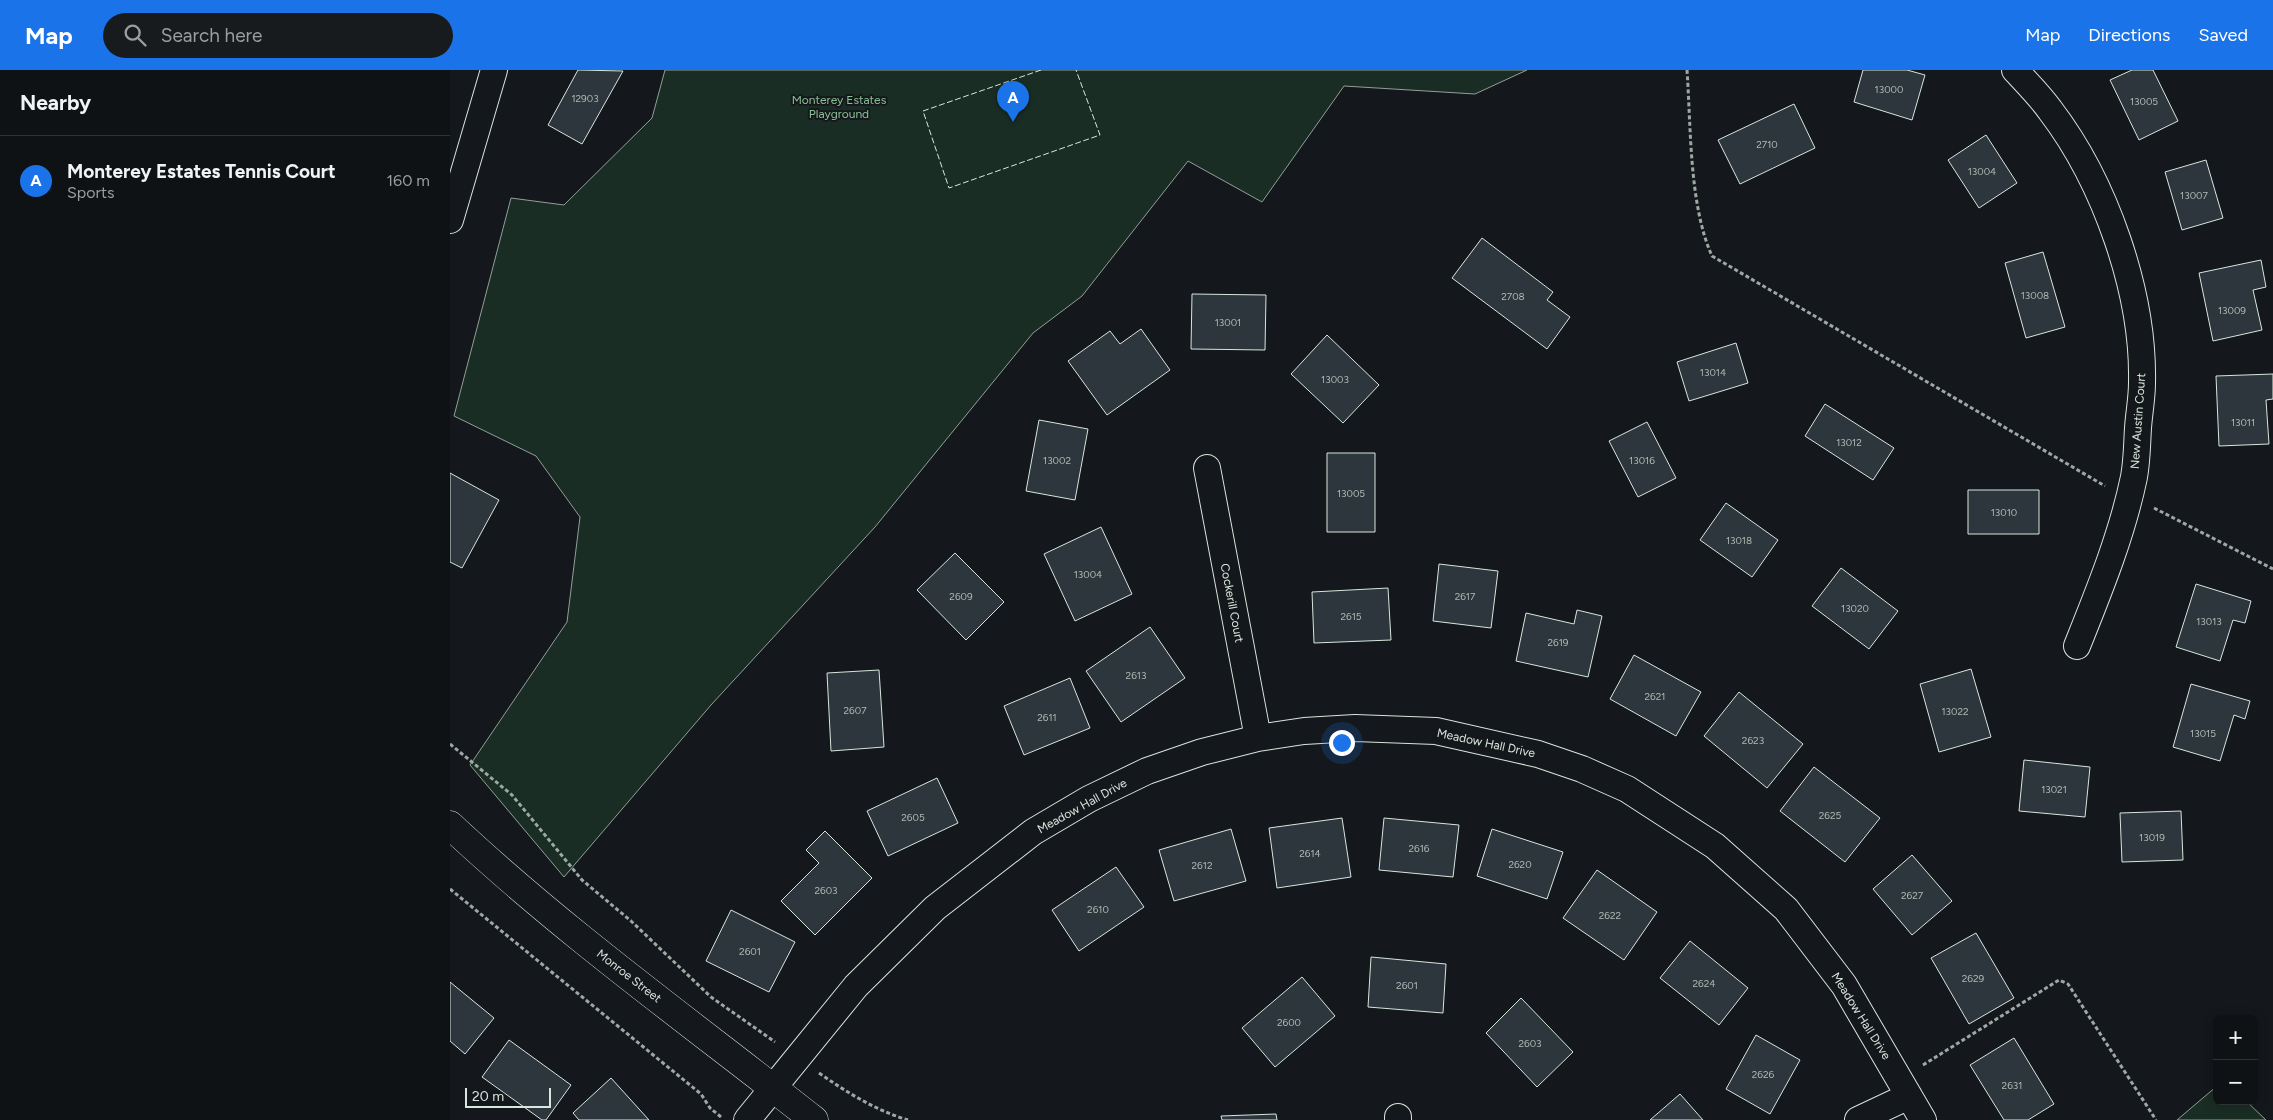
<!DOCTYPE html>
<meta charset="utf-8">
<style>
:root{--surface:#0f1215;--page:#181b1e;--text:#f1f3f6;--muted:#9b9ea0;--line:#2f3234;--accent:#1a73e8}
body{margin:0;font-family:Figtree,sans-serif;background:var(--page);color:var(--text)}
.controls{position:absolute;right:15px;bottom:15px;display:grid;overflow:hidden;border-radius:8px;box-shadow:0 2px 12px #0003}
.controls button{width:45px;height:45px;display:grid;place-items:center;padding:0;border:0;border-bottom:1px solid var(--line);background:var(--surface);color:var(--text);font:25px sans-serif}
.scale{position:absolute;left:15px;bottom:12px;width:86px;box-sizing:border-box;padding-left:5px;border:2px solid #d8e6dc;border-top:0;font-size:14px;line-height:18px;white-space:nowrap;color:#d8e6dc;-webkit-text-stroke:4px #14181c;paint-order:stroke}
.you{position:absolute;left:891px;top:672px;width:18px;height:18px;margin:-12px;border:4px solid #fff;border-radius:50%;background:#1a73e8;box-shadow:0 0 0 8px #1a73e833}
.badge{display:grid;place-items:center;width:32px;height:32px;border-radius:50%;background:var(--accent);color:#fff;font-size:16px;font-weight:700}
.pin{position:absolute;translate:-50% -41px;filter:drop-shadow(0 1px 2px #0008)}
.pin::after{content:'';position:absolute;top:26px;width:18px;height:15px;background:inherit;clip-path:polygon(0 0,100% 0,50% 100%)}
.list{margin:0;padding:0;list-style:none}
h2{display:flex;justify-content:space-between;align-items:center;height:65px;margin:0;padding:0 20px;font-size:21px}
h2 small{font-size:16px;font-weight:400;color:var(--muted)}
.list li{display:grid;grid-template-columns:32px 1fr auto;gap:15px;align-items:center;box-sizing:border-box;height:90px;padding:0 20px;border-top:1px solid var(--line)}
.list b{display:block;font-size:19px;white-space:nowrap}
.list p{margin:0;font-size:16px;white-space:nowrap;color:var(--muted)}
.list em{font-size:16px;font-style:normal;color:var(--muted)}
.icon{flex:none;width:28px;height:28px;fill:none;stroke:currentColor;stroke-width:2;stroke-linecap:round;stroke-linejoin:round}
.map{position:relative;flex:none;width:1823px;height:1050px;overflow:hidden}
header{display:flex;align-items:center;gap:30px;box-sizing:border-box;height:70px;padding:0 25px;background:var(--accent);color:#fff}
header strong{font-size:24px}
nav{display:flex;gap:28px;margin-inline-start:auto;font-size:18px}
.search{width:350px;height:45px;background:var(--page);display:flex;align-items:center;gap:12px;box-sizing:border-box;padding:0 18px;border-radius:28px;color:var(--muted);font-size:19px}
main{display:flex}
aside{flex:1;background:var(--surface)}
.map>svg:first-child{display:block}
</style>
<header>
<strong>Map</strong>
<div class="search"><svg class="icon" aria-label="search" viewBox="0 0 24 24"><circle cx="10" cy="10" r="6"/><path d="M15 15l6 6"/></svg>Search here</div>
<nav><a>Map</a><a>Directions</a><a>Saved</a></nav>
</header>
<main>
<aside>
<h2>Nearby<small></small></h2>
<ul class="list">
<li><span class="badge">A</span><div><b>Monterey Estates Tennis Court</b><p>Sports</p></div><em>160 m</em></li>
</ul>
</aside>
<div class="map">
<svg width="1823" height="1050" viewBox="0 0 1823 1050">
<rect width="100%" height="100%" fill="#14181c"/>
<!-- green -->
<path fill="#1a2d24" stroke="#939e99" d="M 215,0 L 1077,0 L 1025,24 L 894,16 L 812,132 L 738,91 L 632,226 L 583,263 L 425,457 L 261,635 L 114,807 L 20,695 L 117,552 L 130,447 L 86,386 L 4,346 L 61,128 L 114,135 L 202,48 Z
M 1767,1016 L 1767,1031 L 1796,1031 L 1816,1050 L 1727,1050 Z"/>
<!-- building -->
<path fill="#2c363c" stroke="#d8e6dc" d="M 128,0 L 173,1 L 132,74 L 98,55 Z
M 1413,0 L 1457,0 L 1475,5 L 1462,50 L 1404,32 Z
M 1682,0 L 1703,0 L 1728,51 L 1689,70 L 1660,10 Z
M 1344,34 L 1365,78 L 1290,114 L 1268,70 Z
M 1536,65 L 1567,113 L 1529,138 L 1498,90 Z
M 1756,90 L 1773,148 L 1732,160 L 1715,102 Z
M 1032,168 L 1103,222 L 1097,230 L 1120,247 L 1097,279 L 1002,208 Z
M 1593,182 L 1615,257 L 1576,268 L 1555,193 Z
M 1811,190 L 1816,217 L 1803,220 L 1812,260 L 1763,271 L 1749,203 Z
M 742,224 L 816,225 L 815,280 L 741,279 Z
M 691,259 L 720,300 L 657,345 L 618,291 L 660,261 L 670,274 Z
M 877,265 L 929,315 L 893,353 L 841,304 Z
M 1286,273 L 1298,313 L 1239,331 L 1227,292 Z
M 1823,304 L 1823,329 L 1816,330 L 1819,374 L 1769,376 L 1766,306 Z
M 1375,334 L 1444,378 L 1423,410 L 1355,366 Z
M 589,350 L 638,359 L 625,430 L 576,421 Z
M 1197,352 L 1226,408 L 1188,427 L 1159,371 Z
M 877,383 L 925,383 L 925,462 L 877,462 Z
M 0,403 L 49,430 L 12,498 L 0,492 Z
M 1518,420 L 1589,420 L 1589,464 L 1518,464 Z
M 1276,433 L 1328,470 L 1302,507 L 1250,470 Z
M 651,457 L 682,524 L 625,551 L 594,484 Z
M 505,483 L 554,532 L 516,570 L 467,520 Z
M 989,494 L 1048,501 L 1041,558 L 983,551 Z
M 1391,498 L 1448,541 L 1419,579 L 1362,536 Z
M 1746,514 L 1801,531 L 1795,553 L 1783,550 L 1770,591 L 1726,577 Z
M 938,518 L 941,570 L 864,573 L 862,522 Z
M 1127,540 L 1152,546 L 1138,607 L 1066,591 L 1076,543 L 1124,554 Z
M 700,557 L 735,608 L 671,652 L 636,601 Z
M 1184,585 L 1251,622 L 1226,666 L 1160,629 Z
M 1521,599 L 1541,667 L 1489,682 L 1470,614 Z
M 429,600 L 434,677 L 381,681 L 377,603 Z
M 620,608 L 640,658 L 574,685 L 554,636 Z
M 1741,614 L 1800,631 L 1795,649 L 1784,645 L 1770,691 L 1723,677 Z
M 1289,622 L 1353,674 L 1317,718 L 1254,666 Z
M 1574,690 L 1640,697 L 1635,747 L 1569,741 Z
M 1364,697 L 1430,748 L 1395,792 L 1330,741 Z
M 487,708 L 508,753 L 438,786 L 417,741 Z
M 1731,741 L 1733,790 L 1672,792 L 1670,743 Z
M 892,748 L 901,807 L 827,818 L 819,758 Z
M 934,748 L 1009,755 L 1003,807 L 929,800 Z
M 781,759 L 796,811 L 724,831 L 709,780 Z
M 1042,759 L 1113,782 L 1097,829 L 1027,806 Z
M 375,761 L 422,808 L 365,865 L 331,831 L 369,793 L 356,780 Z
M 1462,785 L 1502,831 L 1462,865 L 1423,819 Z
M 666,797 L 694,837 L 629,881 L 602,840 Z
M 1147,800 L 1207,842 L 1174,890 L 1113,848 Z
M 281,840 L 345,872 L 319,922 L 256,891 Z
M 1526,863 L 1564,928 L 1519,954 L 1481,888 Z
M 1240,871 L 1298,918 L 1269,955 L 1210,908 Z
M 921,887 L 996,894 L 993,943 L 918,937 Z
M 852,907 L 885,946 L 825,997 L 792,958 Z
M 0,912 L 44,948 L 15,984 L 0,971 Z
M 1071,928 L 1123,982 L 1087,1017 L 1036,963 Z
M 1306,965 L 1350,990 L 1320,1044 L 1276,1019 Z
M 1564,968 L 1604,1034 L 1578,1050 L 1554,1050 L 1520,995 Z
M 59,970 L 121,1015 L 96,1050 L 92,1050 L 32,1007 Z
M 161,1008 L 199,1050 L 129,1050 L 123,1043 Z
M 1230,1024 L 1253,1050 L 1200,1050 Z
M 826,1044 L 827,1050 L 772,1050 L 771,1046 Z"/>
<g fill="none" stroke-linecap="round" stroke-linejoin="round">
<defs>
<path id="minor" d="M 1565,0 C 1577,13 1590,26 1600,40 C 1655,112 1694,222 1692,313 C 1692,328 1689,343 1688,358 C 1687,374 1687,391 1684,407 C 1672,465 1649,521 1627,576
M 0,150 L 44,0
M 757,398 L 808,668
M 948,1047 L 948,1050
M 297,1050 L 406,916 L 485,838 L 583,762 L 639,729 L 697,701 L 752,682 L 808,668 L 854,661 L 905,658 L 986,661 L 1088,684 L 1132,699 L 1177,719 L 1265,776 L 1336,839 L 1394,915 L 1473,1050
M 1408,1050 L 1459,1026"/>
<path id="secondary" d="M 0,755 C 114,862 241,953 364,1050"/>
</defs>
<!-- minor casing -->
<use href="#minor" stroke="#d8e6dc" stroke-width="28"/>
<!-- secondary casing -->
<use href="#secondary" stroke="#d8e6dc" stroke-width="29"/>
<!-- path -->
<path stroke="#9da8a2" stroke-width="3" stroke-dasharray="4 2.5" stroke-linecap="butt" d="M 1237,0 C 1241,57 1239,135 1262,186 L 1655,416
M 1704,438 L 1823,499
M 0,674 L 62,725 L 132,810 L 181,851 L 261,927 L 325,972
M 0,819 L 251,1024 L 260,1038 L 271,1047
M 1473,995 L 1609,910 L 1618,914 L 1706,1050
M 369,1003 C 398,1023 425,1040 458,1050"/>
<!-- minor -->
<use href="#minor" stroke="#14181c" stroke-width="26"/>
<!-- secondary -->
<use href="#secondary" stroke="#14181c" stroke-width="28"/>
<!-- fence -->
<path stroke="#d8e6dc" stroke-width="1" stroke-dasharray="6 2.5" stroke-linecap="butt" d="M 591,0 L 473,41 L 499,118 L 650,65 L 626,0"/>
</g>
<g text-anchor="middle" stroke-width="4" stroke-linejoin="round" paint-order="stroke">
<!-- number labels -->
<g font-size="10" fill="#adbab4">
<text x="1439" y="23">13000</text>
<text x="135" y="32">12903</text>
<text x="1694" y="35">13005</text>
<text x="1317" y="78">2710</text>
<text x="1532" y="105">13004</text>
<text x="1744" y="129">13007</text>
<text x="1585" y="229">13008</text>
<text x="1063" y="230">2708</text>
<text x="1782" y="244">13009</text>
<text x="778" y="256">13001</text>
<text x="1263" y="306">13014</text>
<text x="885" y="313">13003</text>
<text x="1793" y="356">13011</text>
<text x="1399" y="376">13012</text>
<text x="607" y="394">13002</text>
<text x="1192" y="394">13016</text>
<text x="901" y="427">13005</text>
<text x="1554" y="446">13010</text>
<text x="1289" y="474">13018</text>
<text x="638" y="508">13004</text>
<text x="511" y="530">2609</text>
<text x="1015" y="530">2617</text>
<text x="1405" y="542">13020</text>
<text x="901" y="550">2615</text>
<text x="1759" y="555">13013</text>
<text x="1108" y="576">2619</text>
<text x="686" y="609">2613</text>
<text x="1205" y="630">2621</text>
<text x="405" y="644">2607</text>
<text x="1505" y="645">13022</text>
<text x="597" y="651">2611</text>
<text x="1753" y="667">13015</text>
<text x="1303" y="674">2623</text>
<text x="1604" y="723">13021</text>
<text x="1380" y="749">2625</text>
<text x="463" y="751">2605</text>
<text x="1702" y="771">13019</text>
<text x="969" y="782">2616</text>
<text x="860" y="787">2614</text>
<text x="1070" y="798">2620</text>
<text x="752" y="799">2612</text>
<text x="376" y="824">2603</text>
<text x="1462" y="829">2627</text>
<text x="648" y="843">2610</text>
<text x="1160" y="849">2622</text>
<text x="300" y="885">2601</text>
<text x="1523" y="912">2629</text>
<text x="1254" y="917">2624</text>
<text x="957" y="919">2601</text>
<text x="839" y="956">2600</text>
<text x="1080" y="977">2603</text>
<text x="1313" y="1008">2626</text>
<text x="1562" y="1019">2631</text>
</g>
<!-- park labels -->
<g font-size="12" fill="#8ac095" stroke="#14181c">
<text x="389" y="34">Monterey Estates<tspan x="389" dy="14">Playground</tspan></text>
</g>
<!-- street labels -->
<g font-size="12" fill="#d8e6dc" stroke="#14181c">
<text transform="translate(1688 351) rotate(-86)" y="4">New Austin Court</text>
<text transform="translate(782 533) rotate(79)" y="4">Cockerill Court</text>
<text transform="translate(1036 673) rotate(12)" y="4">Meadow Hall Drive</text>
<text transform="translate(632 736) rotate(-29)" y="4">Meadow Hall Drive</text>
<text transform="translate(179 906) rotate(38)" y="4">Monroe Street</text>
<text transform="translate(1411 946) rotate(58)" y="4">Meadow Hall Drive</text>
</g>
</g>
</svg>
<div class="controls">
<button>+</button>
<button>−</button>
</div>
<div class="scale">20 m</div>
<div class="you"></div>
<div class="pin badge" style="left:563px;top:52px">A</div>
</div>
</main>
